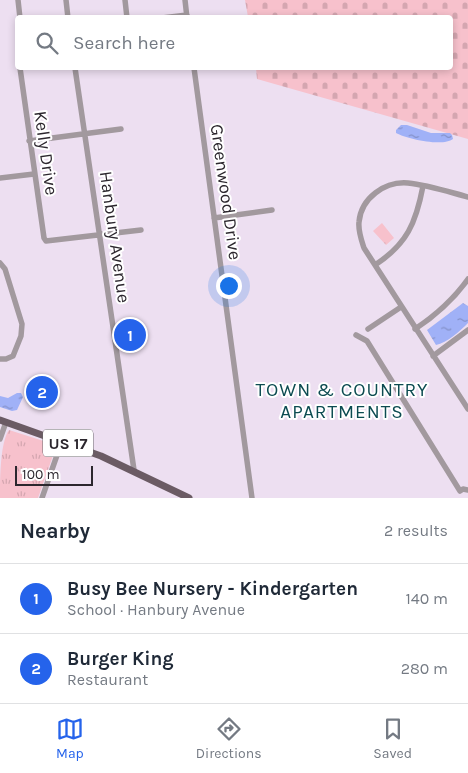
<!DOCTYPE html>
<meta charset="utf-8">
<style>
:root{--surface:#fff;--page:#f2f2f3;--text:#1f2937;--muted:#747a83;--line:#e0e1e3;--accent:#2563eb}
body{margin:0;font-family:Karla,sans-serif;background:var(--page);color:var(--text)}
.scale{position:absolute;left:15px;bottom:12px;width:78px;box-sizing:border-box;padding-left:5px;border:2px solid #2c272e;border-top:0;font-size:14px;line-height:18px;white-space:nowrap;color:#2c272e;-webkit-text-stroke:4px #fff;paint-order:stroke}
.you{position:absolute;left:228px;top:285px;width:18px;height:18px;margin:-12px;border:4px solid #fff;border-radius:50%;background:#1a73e8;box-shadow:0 0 0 8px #1a73e833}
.badge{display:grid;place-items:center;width:32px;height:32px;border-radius:50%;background:var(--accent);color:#fff;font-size:16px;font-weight:700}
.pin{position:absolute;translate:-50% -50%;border:2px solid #fff;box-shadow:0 1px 5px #0006}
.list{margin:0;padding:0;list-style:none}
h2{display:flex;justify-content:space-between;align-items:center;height:65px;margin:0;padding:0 20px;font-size:21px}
h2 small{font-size:16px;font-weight:400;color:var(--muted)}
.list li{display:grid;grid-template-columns:32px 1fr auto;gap:15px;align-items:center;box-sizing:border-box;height:70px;padding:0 20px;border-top:1px solid var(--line)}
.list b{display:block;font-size:19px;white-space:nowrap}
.list p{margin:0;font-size:16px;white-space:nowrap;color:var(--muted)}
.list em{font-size:16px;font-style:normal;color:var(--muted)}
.icon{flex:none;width:28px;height:28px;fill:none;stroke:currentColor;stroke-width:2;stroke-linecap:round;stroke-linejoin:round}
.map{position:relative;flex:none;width:468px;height:498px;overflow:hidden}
.search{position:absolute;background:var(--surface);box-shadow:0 2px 8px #0003;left:15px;right:15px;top:15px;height:55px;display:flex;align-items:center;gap:12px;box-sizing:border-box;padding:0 18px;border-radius:5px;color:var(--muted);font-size:19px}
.sheet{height:205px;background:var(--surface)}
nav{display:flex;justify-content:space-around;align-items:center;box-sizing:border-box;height:70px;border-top:1px solid var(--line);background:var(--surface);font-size:14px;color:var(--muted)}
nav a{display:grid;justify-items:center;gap:2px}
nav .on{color:var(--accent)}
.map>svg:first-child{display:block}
</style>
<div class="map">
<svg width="468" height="498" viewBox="0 0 468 498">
<defs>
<pattern id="cemetery-stones" width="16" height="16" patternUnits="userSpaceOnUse" patternTransform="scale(1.25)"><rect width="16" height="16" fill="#f7c1cc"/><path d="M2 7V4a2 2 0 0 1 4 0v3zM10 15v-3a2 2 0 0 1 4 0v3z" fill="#d4a6b0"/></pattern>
<pattern id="park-tufts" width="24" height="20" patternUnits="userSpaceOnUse" patternTransform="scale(1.25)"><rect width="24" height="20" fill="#f7c1cc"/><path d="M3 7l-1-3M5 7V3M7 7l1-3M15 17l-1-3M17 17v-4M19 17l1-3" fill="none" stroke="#d4a6b0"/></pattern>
<pattern id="water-ripples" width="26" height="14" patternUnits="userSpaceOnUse" patternTransform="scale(1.25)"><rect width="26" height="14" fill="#a0b1f7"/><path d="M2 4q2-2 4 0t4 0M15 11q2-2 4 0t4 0" fill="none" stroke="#8390c8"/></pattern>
</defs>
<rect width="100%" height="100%" fill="#eddff1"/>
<!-- cemetery -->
<path fill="url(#cemetery-stones)" d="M 245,0 L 468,0 L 468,139 L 257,79 L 256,68 L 450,68 L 450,18 L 248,17 Z"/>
<!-- park -->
<path fill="url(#park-tufts)" d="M 382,223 L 394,238 L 386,245 L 373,231 Z
M 9,430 L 53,444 L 56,447 L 38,498 L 0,498 C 0,480 0,442 9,430 Z"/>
<!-- water -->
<path fill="url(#water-ripples)" d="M 401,125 L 407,125 L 431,133 L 450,133 L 452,135 L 453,139 C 443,147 407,139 396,133 L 396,130 Z
M 463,303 L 468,306 L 468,323 C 460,331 447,343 436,345 L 427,330 Z
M 17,393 L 21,393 L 23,397 L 17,410 L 12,411 L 0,407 L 0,396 L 8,398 Z"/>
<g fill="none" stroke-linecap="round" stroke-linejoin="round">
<!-- minor -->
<path stroke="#a2999e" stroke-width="5.5" d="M 18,0 L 20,18
M 66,0 L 68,18
M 125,0 L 127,18
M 185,0 L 187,18
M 162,18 L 187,15
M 20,68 L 44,238 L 46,241 L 141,230
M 75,68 L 134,470
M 194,68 L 252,498
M 29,141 L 121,129
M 0,178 L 34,174
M 468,197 C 449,192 428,185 408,183 C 385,181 361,198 359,222 C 358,231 361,239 364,248 L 468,409
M 214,218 L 272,210
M 0,263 L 5,269 L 22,324 L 21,336 L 13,356 L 6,359 L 0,359
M 375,265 C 407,244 416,223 423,186
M 368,329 L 401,307
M 415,329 C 436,315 453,300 468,279
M 356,335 L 367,341 L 460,491 L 463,489 L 468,490
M 433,356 L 468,330
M 0,439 L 6,422
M 42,498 L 62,441"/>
<!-- major -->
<path stroke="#6b5b64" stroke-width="7" d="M 0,420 L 101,456 L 189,498"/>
</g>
<g text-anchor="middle" stroke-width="4" stroke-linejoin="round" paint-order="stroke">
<!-- shield labels -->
<rect fill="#fff" stroke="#6b686d" stroke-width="1" x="43" y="429.5" width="50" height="27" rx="4"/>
<g font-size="16" font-weight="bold" fill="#2c272e">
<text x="68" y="449">US 17</text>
</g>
<!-- street labels -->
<g font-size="18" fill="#2c272e" stroke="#fff">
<text transform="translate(46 153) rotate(82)" y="6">Kelly Drive</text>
<text transform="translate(226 192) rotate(82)" y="6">Greenwood Drive</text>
<text transform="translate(115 237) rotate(82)" y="6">Hanbury Avenue</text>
</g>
<!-- neighbourhood labels -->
<g font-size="19" letter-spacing="1" fill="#0c4b51" stroke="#fff">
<text x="342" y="396">TOWN &amp; COUNTRY<tspan x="342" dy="22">APARTMENTS</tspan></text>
</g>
</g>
</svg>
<div class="scale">100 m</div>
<div class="you"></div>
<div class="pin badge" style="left:130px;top:335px">1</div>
<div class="pin badge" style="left:42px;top:392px">2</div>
<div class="search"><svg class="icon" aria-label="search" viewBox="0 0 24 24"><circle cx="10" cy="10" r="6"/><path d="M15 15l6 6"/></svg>Search here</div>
</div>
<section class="sheet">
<h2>Nearby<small>2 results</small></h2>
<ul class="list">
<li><span class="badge">1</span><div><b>Busy Bee Nursery - Kindergarten</b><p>School · Hanbury Avenue</p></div><em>140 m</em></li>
<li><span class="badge">2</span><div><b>Burger King</b><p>Restaurant</p></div><em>280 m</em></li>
</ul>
</section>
<nav>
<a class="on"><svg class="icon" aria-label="map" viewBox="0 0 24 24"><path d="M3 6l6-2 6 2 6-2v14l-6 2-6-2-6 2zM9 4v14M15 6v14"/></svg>Map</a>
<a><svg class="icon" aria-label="directions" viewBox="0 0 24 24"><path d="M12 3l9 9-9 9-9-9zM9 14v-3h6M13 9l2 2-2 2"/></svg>Directions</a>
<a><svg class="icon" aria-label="saved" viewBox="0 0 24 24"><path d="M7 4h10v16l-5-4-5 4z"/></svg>Saved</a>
</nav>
